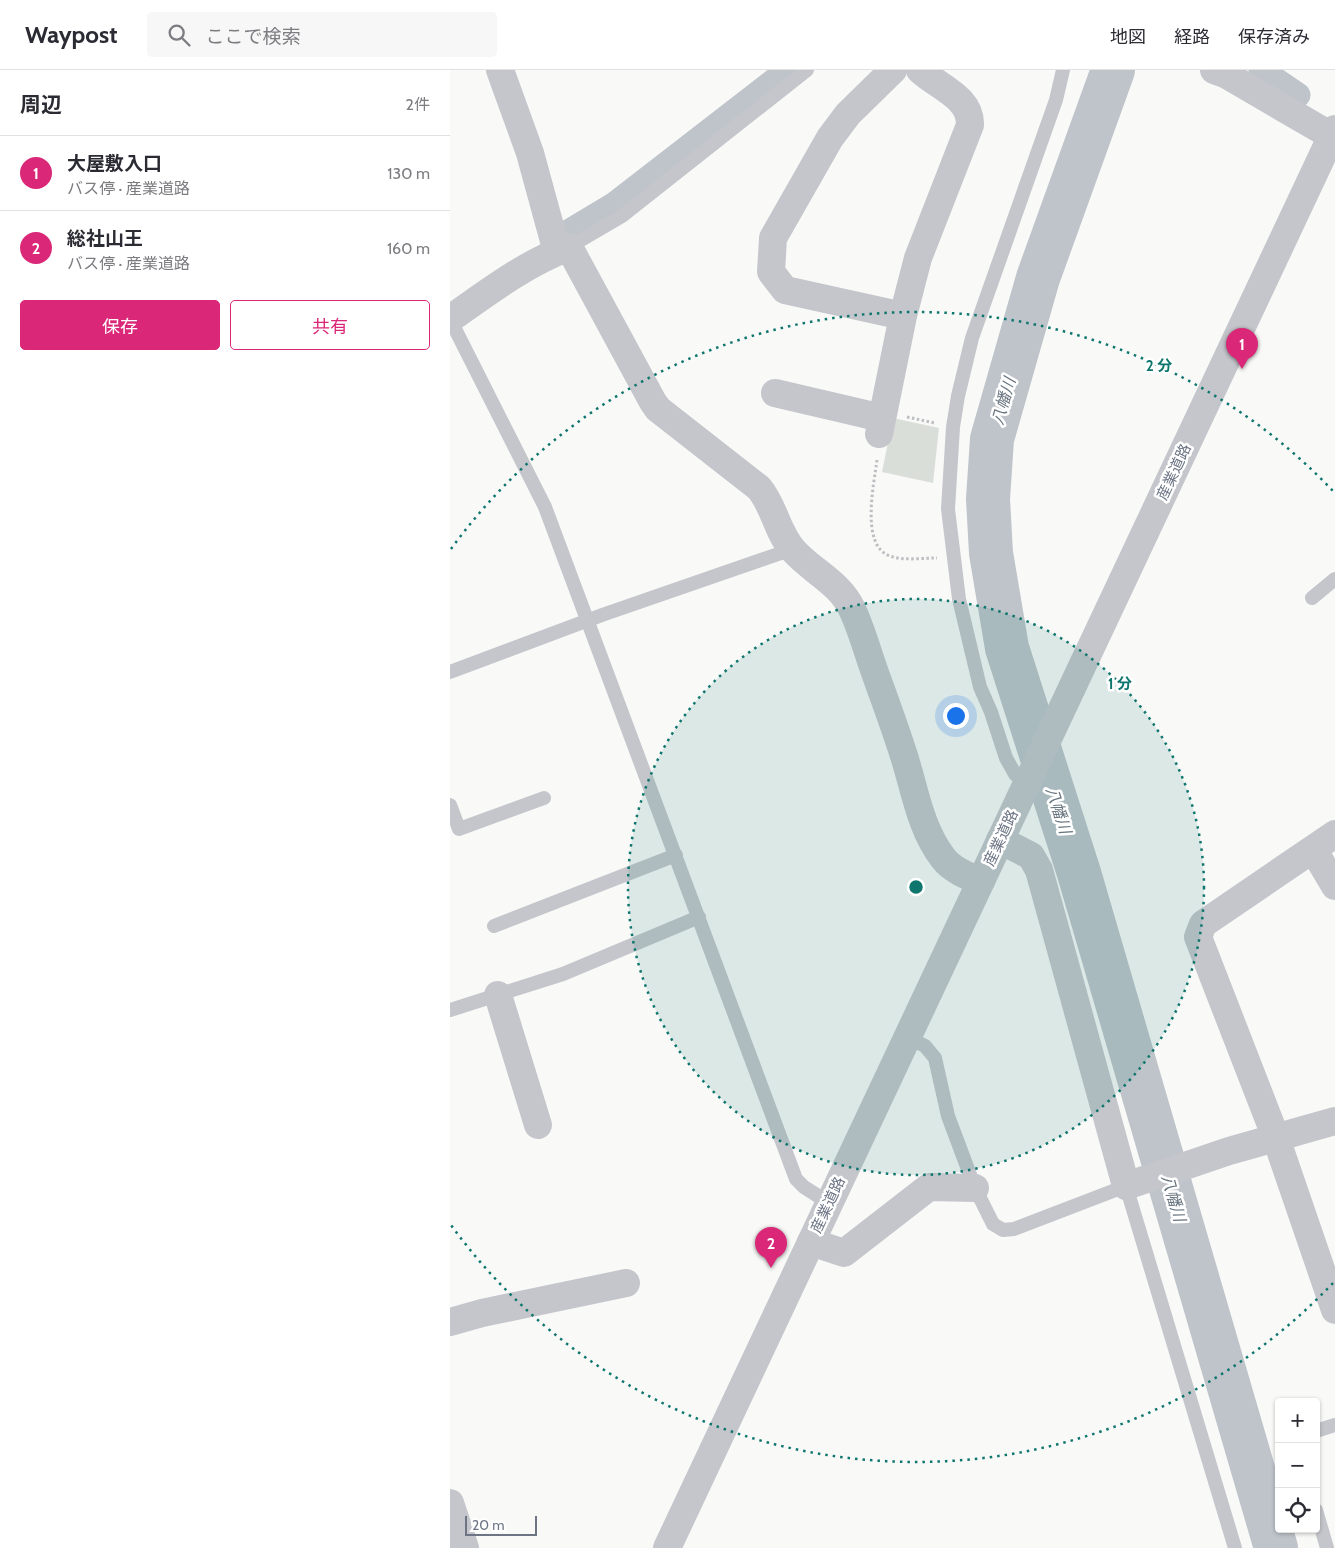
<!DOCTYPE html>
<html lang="ja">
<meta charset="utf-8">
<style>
:root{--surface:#fff;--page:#f7f7f7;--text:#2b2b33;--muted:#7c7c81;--line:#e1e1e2;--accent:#db2777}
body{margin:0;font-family:Cabin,"Noto Sans JP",sans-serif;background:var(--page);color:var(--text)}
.controls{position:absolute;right:15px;bottom:15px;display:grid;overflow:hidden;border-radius:5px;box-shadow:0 1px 4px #0004}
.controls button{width:45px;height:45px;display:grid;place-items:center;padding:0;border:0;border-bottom:1px solid var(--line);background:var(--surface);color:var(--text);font:25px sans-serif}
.scale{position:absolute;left:15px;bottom:12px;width:72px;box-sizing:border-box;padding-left:5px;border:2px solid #6d7585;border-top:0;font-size:14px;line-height:18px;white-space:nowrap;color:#6d7585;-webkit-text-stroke:4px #fff;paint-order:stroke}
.you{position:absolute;left:505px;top:645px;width:18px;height:18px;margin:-12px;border:4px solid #fff;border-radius:50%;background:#1a73e8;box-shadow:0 0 0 8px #1a73e833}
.badge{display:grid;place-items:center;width:32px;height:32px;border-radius:50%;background:var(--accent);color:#fff;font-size:16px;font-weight:700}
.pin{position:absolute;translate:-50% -41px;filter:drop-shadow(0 1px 2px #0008)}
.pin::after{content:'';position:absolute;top:26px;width:18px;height:15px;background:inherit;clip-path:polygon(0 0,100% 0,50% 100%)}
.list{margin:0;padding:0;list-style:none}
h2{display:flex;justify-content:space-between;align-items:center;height:65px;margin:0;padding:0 20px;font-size:21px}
h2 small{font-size:16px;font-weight:400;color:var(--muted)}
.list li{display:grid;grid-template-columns:32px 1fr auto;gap:15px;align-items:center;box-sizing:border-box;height:75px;padding:0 20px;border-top:1px solid var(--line)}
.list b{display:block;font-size:19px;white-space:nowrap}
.list p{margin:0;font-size:16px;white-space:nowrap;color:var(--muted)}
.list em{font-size:16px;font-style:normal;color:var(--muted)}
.actions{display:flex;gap:10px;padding:15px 20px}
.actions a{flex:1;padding:11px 0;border:1px solid var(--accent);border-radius:5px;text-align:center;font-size:18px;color:var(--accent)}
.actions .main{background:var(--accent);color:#fff}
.icon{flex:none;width:28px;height:28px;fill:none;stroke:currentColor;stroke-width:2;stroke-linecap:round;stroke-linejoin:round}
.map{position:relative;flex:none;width:885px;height:1478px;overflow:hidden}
header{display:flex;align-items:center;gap:30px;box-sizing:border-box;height:70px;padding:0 25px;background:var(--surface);border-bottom:1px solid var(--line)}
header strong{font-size:24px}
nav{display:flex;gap:28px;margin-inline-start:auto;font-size:18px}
.search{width:350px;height:45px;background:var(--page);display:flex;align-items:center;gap:12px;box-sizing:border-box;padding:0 18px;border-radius:5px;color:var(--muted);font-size:19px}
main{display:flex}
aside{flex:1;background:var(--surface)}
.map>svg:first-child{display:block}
</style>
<header>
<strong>Waypost</strong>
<div class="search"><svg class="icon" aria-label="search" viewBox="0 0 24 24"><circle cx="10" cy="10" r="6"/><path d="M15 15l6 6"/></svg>ここで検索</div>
<nav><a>地図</a><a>経路</a><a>保存済み</a></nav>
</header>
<main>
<aside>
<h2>周辺<small>2件</small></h2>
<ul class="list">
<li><span class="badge">1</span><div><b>大屋敷入口</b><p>バス停 · 産業道路</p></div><em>130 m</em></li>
<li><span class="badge">2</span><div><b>総社山王</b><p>バス停 · 産業道路</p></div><em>160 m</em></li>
</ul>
<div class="actions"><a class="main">保存</a><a>共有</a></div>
</aside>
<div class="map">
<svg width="885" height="1478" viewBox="0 0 885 1478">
<rect width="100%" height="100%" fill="#f9f9f8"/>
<!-- green -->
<path fill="#d9ded8" d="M 443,348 L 489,358 L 483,413 L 432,402 Z"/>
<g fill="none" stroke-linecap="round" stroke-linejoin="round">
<!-- canal -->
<path stroke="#bec4ca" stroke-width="25" d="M 811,0 L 848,25
M 120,161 L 165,134 L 338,0"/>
<!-- river -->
<path stroke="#bec4ca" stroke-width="44" d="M 663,0 L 588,208 L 542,369 L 538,429 L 541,483 L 557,578 L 629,803 L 826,1478"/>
<!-- path -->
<path stroke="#bcbec1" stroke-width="3" stroke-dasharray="2.5 2.5" stroke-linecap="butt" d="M 457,347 L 485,353
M 427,390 C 424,414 410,476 440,486 C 454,491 472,488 487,488"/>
<!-- service -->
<path stroke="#c4c6cb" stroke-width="14" d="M 119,177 L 172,146 L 357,0
M 0,249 L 95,437 L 346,1109 L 354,1117 L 379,1133
M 862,528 L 885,509
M 0,602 L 152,545 L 334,482 L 341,477
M 576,715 L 565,704 L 556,688 L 541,642 L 530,617 L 509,529 L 498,439 L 503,357 L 508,326 L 522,268 L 606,30 L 613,0
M 0,735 L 9,759 L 94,728
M 44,856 L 226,785
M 0,940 L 113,904 L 249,847
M 457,967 L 475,976 L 485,988 L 498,1046 L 525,1118 L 543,1154 L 553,1160 L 564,1159 L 676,1116 L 785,1478
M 866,1361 L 885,1355
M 866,1440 L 877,1478"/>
<!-- minor -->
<path stroke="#c4c6cb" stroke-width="28" d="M 50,0 L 80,83 L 107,182
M 443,0 L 398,44 L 380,68 L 323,168 L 321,202 L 335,220 L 453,246 L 468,188 L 520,55 C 521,27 488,17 470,0
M 764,0 L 775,4 L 885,68
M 0,249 C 38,222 75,194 119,177 L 203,332 L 208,339 L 309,418 C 325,437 327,463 344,481 C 363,502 389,512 402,539 C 411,558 417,580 424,600 C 434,628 445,657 454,686 C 465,720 470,758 493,788 C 502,800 517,806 531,811
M 325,323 L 432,348
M 429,364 L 453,246
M 885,764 L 753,854 L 748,867 L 826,1068 L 885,1240
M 550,770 L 581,786 L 589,800 L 676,1116 L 779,1081 L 885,1051
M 863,779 L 885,816
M 48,925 L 88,1055
M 361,1172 L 394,1183 L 479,1117 L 525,1118
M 0,1252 L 32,1243 L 176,1213
M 0,1433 L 15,1478"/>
<!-- tertiary -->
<path stroke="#c4c6cb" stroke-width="28" d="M 217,1478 L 885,59"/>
</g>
<!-- distance rings -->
<circle cx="466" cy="817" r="288" fill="#0f766e" fill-opacity=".12"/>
<g fill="none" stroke="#0f766e" stroke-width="2.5" stroke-dasharray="2.5 5">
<circle cx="466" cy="817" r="288"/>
<path d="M883 1213A575 575 0 0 1 1 1155M1 479A575 575 0 0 1 883 421"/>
</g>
<g text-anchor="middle" stroke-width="5" stroke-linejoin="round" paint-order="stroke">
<!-- street labels -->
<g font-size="15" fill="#6d7585" stroke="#fff">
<text transform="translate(724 402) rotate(-65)" y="5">産業道路</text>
<text transform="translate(551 768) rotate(-65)" y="5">産業道路</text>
<text transform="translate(378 1135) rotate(-65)" y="5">産業道路</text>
</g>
<!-- water labels -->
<g font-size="16" font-style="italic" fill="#68757f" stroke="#fff">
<text transform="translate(553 331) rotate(-74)" y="6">八幡川</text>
<text transform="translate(609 740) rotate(72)" y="6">八幡川</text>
<text transform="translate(724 1128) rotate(74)" y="6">八幡川</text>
</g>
</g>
<circle cx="466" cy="817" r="8" fill="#0f766e" stroke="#fff" stroke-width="2.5"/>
<g font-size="15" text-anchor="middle" font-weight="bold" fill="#0f766e" stroke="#fff" stroke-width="5" stroke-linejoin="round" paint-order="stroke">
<text x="709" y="301">2 分</text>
<text x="670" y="619">1 分</text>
</g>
</svg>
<div class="controls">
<button>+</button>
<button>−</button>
<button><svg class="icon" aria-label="locate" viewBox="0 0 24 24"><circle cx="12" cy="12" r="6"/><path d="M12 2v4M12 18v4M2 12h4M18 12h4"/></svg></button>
</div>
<div class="scale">20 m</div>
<div class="you"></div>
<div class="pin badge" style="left:792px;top:299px">1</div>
<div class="pin badge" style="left:321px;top:1198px">2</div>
</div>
</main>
